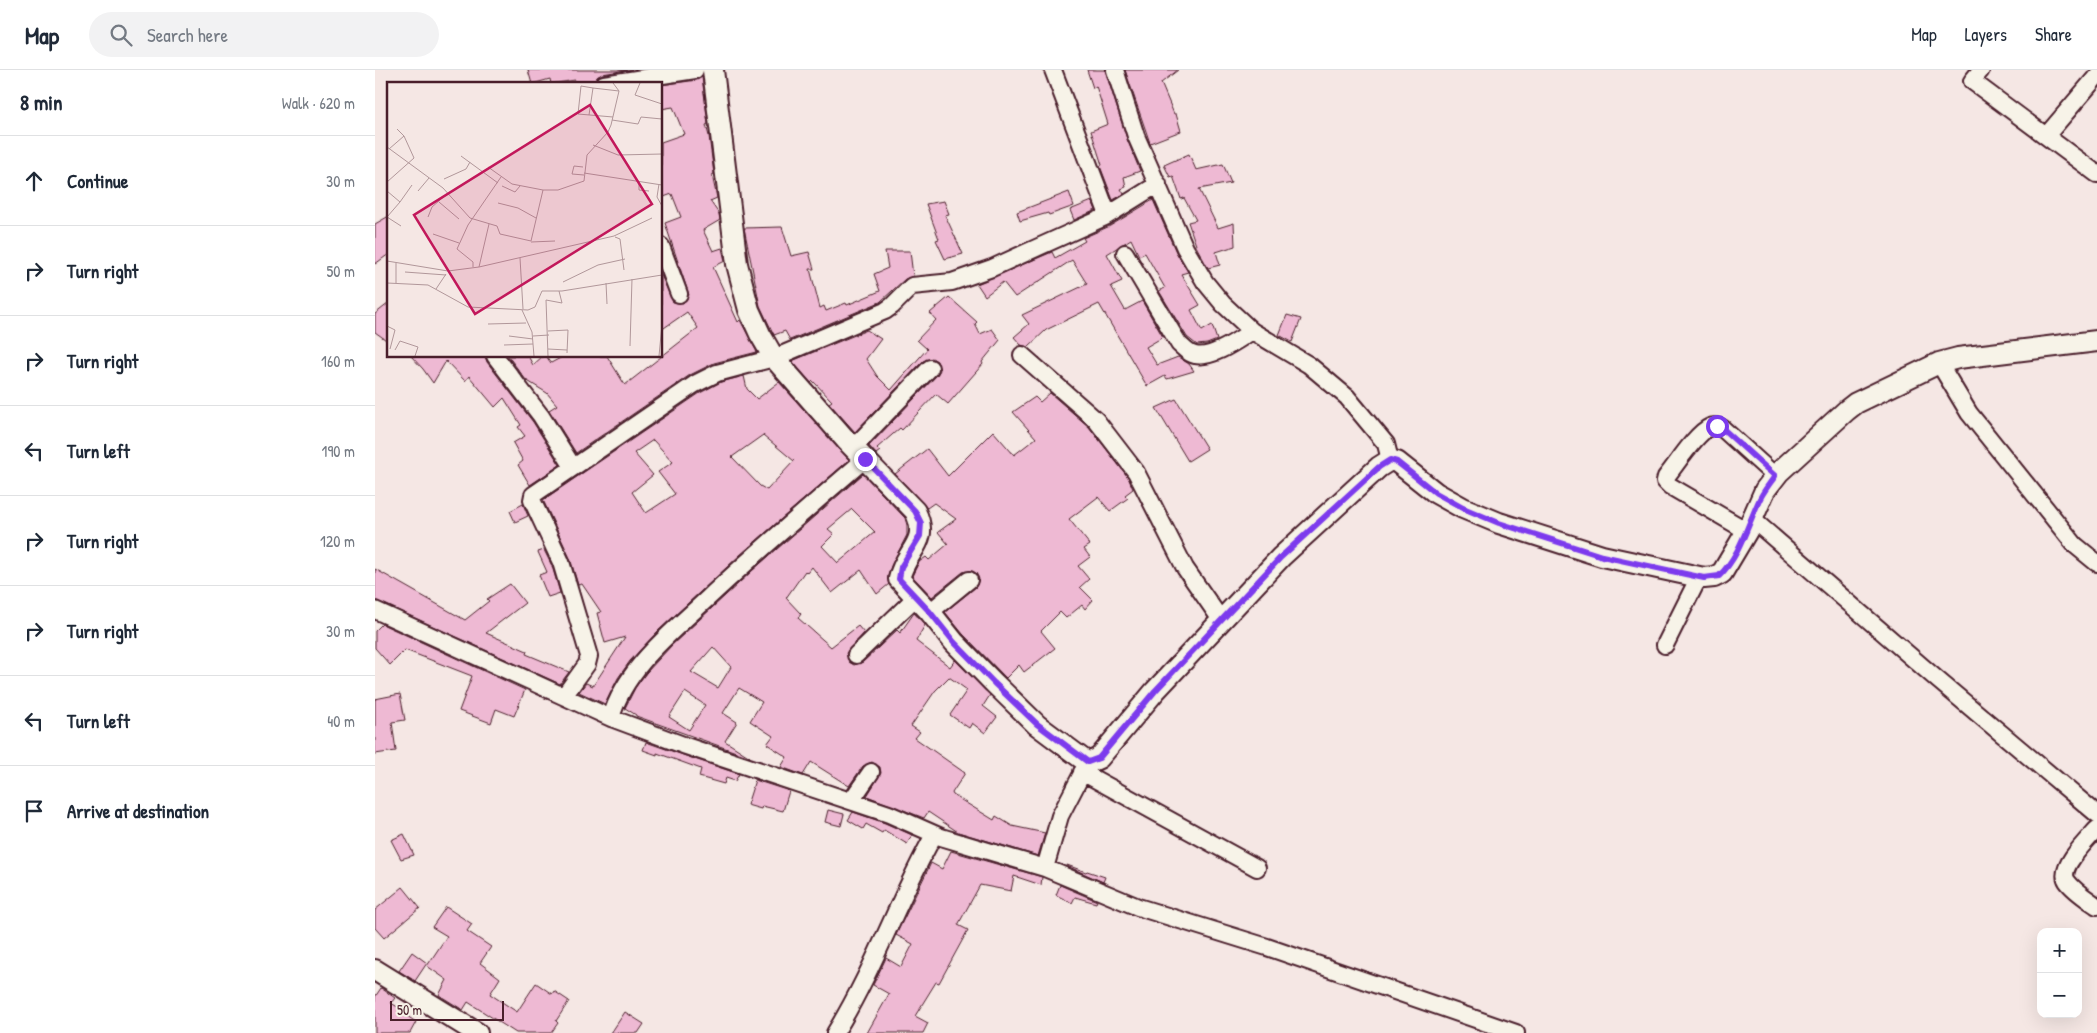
<!DOCTYPE html>
<meta charset="utf-8">
<style>
:root{--surface:#fff;--page:#f2f2f3;--text:#1f2937;--muted:#747a83;--line:#e0e1e3}
body{margin:0;font-family:"Patrick Hand",sans-serif;background:var(--page);color:var(--text)}
.controls{position:absolute;right:15px;bottom:15px;display:grid;overflow:hidden;border-radius:10px;box-shadow:0 5px 20px #0002}
.controls button{width:45px;height:45px;display:grid;place-items:center;padding:0;border:0;border-bottom:1px solid var(--line);background:var(--surface);color:var(--text);font:25px sans-serif}
.scale{position:absolute;left:15px;bottom:12px;width:114px;box-sizing:border-box;padding-left:5px;border:2px solid #4a1f2b;border-top:0;font-size:14px;line-height:18px;white-space:nowrap;color:#4a1f2b;-webkit-text-stroke:4px #f7f3e8;paint-order:stroke}
.stop{position:absolute;width:15px;height:15px;margin:-11px;border:4px solid #7c3aed;border-radius:50%;background:#fff}
.stop.end{background:#7c3aed;border-color:#fff;box-shadow:0 1px 5px #0008}
.list{margin:0;padding:0;list-style:none}
h2{display:flex;justify-content:space-between;align-items:center;height:65px;margin:0;padding:0 20px;font-size:21px}
h2 small{font-size:16px;font-weight:400;color:var(--muted)}
.list li{display:grid;grid-template-columns:32px 1fr auto;gap:15px;align-items:center;box-sizing:border-box;height:90px;padding:0 20px;border-top:1px solid var(--line)}
.list b{display:block;font-size:19px;white-space:nowrap}
.list em{font-size:16px;font-style:normal;color:var(--muted)}
.icon{flex:none;width:28px;height:28px;fill:none;stroke:currentColor;stroke-width:2;stroke-linecap:round;stroke-linejoin:round}
.map{position:relative;flex:none;width:1722px;height:963px;overflow:hidden}
header{display:flex;align-items:center;gap:30px;box-sizing:border-box;height:70px;padding:0 25px;background:var(--surface);border-bottom:1px solid var(--line)}
header strong{font-size:24px}
nav{display:flex;gap:28px;margin-inline-start:auto;font-size:18px}
.search{width:350px;height:45px;background:var(--page);display:flex;align-items:center;gap:12px;box-sizing:border-box;padding:0 18px;border-radius:28px;color:var(--muted);font-size:19px}
main{display:flex}
aside{flex:1;background:var(--surface)}
.map>svg:first-child{display:block}
</style>
<header>
<strong>Map</strong>
<div class="search"><svg class="icon" aria-label="search" viewBox="0 0 24 24"><circle cx="10" cy="10" r="6"/><path d="M15 15l6 6"/></svg>Search here</div>
<nav><a>Map</a><a>Layers</a><a>Share</a></nav>
</header>
<main>
<aside>
<h2>8 min<small>Walk · 620 m</small></h2>
<ul class="list">
<li><svg class="icon" aria-label="ahead" viewBox="0 0 24 24"><path d="M12 20V5M6 11l6-6 6 6"/></svg><div><b>Continue</b></div><em>30 m</em></li>
<li><svg class="icon" aria-label="right" viewBox="0 0 24 24"><path d="M7 20v-9h11M14 6l5 5-5 5"/></svg><div><b>Turn right</b></div><em>50 m</em></li>
<li><svg class="icon" aria-label="right" viewBox="0 0 24 24"><path d="M7 20v-9h11M14 6l5 5-5 5"/></svg><div><b>Turn right</b></div><em>160 m</em></li>
<li><svg class="icon" aria-label="left" viewBox="0 0 24 24"><path d="M17 20v-9H6M10 6l-5 5 5 5"/></svg><div><b>Turn left</b></div><em>190 m</em></li>
<li><svg class="icon" aria-label="right" viewBox="0 0 24 24"><path d="M7 20v-9h11M14 6l5 5-5 5"/></svg><div><b>Turn right</b></div><em>120 m</em></li>
<li><svg class="icon" aria-label="right" viewBox="0 0 24 24"><path d="M7 20v-9h11M14 6l5 5-5 5"/></svg><div><b>Turn right</b></div><em>30 m</em></li>
<li><svg class="icon" aria-label="left" viewBox="0 0 24 24"><path d="M17 20v-9H6M10 6l-5 5 5 5"/></svg><div><b>Turn left</b></div><em>40 m</em></li>
<li><svg class="icon" aria-label="arrive" viewBox="0 0 24 24"><path d="M6 21V4h12l-3 4 3 4H6"/></svg><div><b>Arrive at destination</b></div></li>
</ul>
</aside>
<div class="map">
<svg width="1722" height="963" viewBox="0 0 1722 963">
<rect width="100%" height="100%" fill="#f5e7e4"/>
<filter id="ink" filterUnits="userSpaceOnUse"><feTurbulence type="fractalNoise" baseFrequency=".02" numOctaves="2"/><feDisplacementMap in="SourceGraphic" scale="10" xChannelSelector="R" yChannelSelector="G"/><feConvolveMatrix kernelMatrix="1 2 1 2 8 2 1 2 1" color-interpolation-filters="sRGB"/></filter>
<g filter="url(#ink)">
<!-- building -->
<path fill="#eeb9d3" stroke="#4a1f2b" fill-rule="evenodd" d="M 153,0 L 252,0 L 227,4 L 222,7 L 219,12 L 211,14 L 201,14 L 200,10 L 176,14 L 175,9 L 157,14 Z
M 712,0 L 730,0 L 752,69 L 765,101 L 749,107 L 751,117 L 746,119 L 749,124 L 738,130 L 725,96 L 727,95 L 716,61 L 733,54 L 721,16 L 718,18 Z
M 750,0 L 803,0 L 786,13 L 799,44 L 801,44 L 806,61 L 775,73 Z
M 327,7 L 333,54 L 331,55 L 334,66 L 339,104 L 337,105 L 342,128 L 335,131 L 344,144 L 345,150 L 328,160 L 338,181 L 347,178 L 350,191 L 338,197 L 363,252 L 365,250 L 382,282 L 339,293 L 315,305 L 201,383 L 174,340 L 182,335 L 172,323 L 151,310 L 133,286 L 153,286 L 158,295 L 168,286 L 171,286 L 176,293 L 189,286 L 232,286 L 250,315 L 323,258 L 312,242 L 286,260 L 286,205 L 298,232 L 308,233 L 314,225 L 290,153 L 306,147 L 297,124 L 286,128 L 286,72 L 309,64 L 298,37 L 286,39 L 286,15 L 322,10 Z
M 814,84 L 821,100 L 848,94 L 856,113 L 824,119 L 843,158 L 859,153 L 860,176 L 841,182 L 845,195 L 833,198 L 822,178 L 813,152 L 821,150 L 809,128 L 806,129 L 798,106 L 795,107 L 789,95 Z
M 694,122 L 699,136 L 674,145 L 673,143 L 645,151 L 642,142 Z
M 778,130 L 801,182 L 813,202 L 806,204 L 825,235 L 816,240 L 827,261 L 837,255 L 842,270 L 832,274 L 822,275 L 812,267 L 784,221 L 790,218 L 770,183 L 764,186 L 756,169 L 732,184 L 747,211 L 736,216 L 750,240 L 767,231 L 788,267 L 771,277 L 782,295 L 803,287 L 814,294 L 819,301 L 792,309 L 790,306 L 772,316 L 724,234 L 671,260 L 653,277 L 646,275 L 639,267 L 654,254 L 647,245 L 712,214 L 697,190 L 640,227 L 628,212 L 610,226 L 602,214 L 677,182 L 680,188 L 710,171 L 708,168 L 735,156 Z
M 569,131 L 574,144 L 570,145 L 588,184 L 570,189 L 561,170 L 564,169 L 551,134 Z
M 717,131 L 721,140 L 699,150 L 695,140 Z
M 14,146 L 14,184 L 0,194 L 0,154 Z
M 407,157 L 416,186 L 434,182 L 439,199 L 435,199 L 445,238 L 449,236 L 451,241 L 471,233 L 472,235 L 505,221 L 499,204 L 513,198 L 510,181 L 535,181 L 538,206 L 530,209 L 505,232 L 415,270 L 410,261 L 399,265 L 385,236 L 369,158 Z
M 574,227 L 602,252 L 600,254 L 605,264 L 617,259 L 625,270 L 607,292 L 608,294 L 573,334 L 561,324 L 527,360 L 525,358 L 502,378 L 505,381 L 501,384 L 494,376 L 562,305 L 565,300 L 562,291 L 557,288 L 548,291 L 480,362 L 454,333 L 457,331 L 438,311 L 436,313 L 417,291 L 492,260 L 506,269 L 491,289 L 502,306 L 516,320 L 552,279 L 542,270 L 561,250 L 555,243 Z
M 14,233 L 14,272 L 0,262 L 0,244 Z
M 912,245 L 926,249 L 917,272 L 904,265 Z
M 36,286 L 110,286 L 112,292 L 158,352 L 185,395 L 155,415 L 143,395 L 148,391 L 138,373 L 150,366 L 143,357 L 146,355 L 129,328 L 120,337 L 94,306 L 90,311 L 71,291 L 58,313 L 48,299 Z
M 369,306 L 372,319 L 382,329 L 404,312 L 474,390 L 365,485 L 283,561 L 255,591 L 243,608 L 230,634 L 204,622 L 211,613 L 218,616 L 250,567 L 230,573 L 222,543 L 226,542 L 207,514 L 203,515 L 195,488 L 168,430 L 325,323 L 346,312 ZM 388,365 L 419,391 L 392,420 L 385,416 L 357,387 ZM 278,370 L 298,392 L 283,402 L 300,424 L 271,443 L 257,422 L 278,405 L 259,383 Z
M 675,323 L 714,357 L 753,407 L 758,419 L 750,425 L 753,428 L 735,441 L 723,427 L 694,449 L 715,475 L 709,479 L 715,487 L 703,496 L 714,509 L 705,517 L 718,530 L 710,539 L 707,535 L 691,548 L 685,542 L 666,561 L 680,578 L 649,602 L 644,595 L 631,608 L 588,564 L 570,542 L 601,517 L 604,509 L 601,503 L 597,501 L 588,502 L 557,527 L 537,506 L 544,492 L 551,487 L 554,490 L 573,474 L 563,462 L 581,449 L 559,433 L 552,438 L 520,404 L 552,379 L 573,406 L 618,361 L 639,385 L 661,368 L 638,342 L 660,327 L 665,332 Z
M 801,329 L 832,379 L 813,391 L 781,338 Z
M 488,404 L 530,448 L 532,455 L 532,465 L 516,496 L 513,506 L 514,514 L 502,524 L 486,500 L 457,523 L 437,497 L 432,503 L 430,501 L 411,528 L 426,544 L 423,548 L 456,577 L 483,556 L 489,563 L 471,583 L 474,592 L 479,595 L 488,592 L 522,560 L 525,563 L 539,543 L 550,555 L 541,571 L 575,597 L 580,590 L 615,625 L 608,636 L 622,647 L 610,663 L 597,653 L 594,658 L 575,645 L 592,620 L 574,607 L 560,621 L 536,656 L 545,662 L 540,668 L 590,703 L 577,723 L 578,725 L 619,750 L 621,746 L 637,756 L 670,763 L 663,786 L 583,762 L 553,742 L 549,748 L 492,726 L 506,703 L 505,697 L 497,692 L 488,696 L 474,716 L 436,692 L 428,705 L 406,697 L 412,687 L 392,674 L 398,666 L 375,651 L 387,632 L 364,618 L 348,643 L 362,652 L 350,671 L 375,687 L 261,646 L 261,645 L 250,638 L 260,618 L 271,603 L 297,575 L 378,500 ZM 477,439 L 500,462 L 463,493 L 447,476 L 459,464 L 453,459 ZM 338,577 L 356,597 L 343,618 L 316,602 ZM 310,622 L 330,635 L 314,660 L 294,647 Z
M 148,434 L 153,446 L 140,452 L 135,441 Z
M 169,480 L 177,496 L 185,523 L 173,527 L 164,505 L 172,502 L 163,482 Z
M 0,499 L 90,550 L 114,531 L 112,529 L 135,514 L 150,533 L 111,563 L 152,581 L 151,584 L 194,602 L 185,614 L 0,530 Z
M 7,554 L 150,620 L 139,646 L 121,639 L 116,653 L 84,641 L 97,606 L 30,580 L 15,595 L 0,578 L 0,561 Z
M 25,624 L 30,650 L 17,652 L 21,681 L 0,684 L 0,629 Z
M 271,672 L 308,685 L 364,704 L 360,711 L 351,708 L 349,714 L 324,707 L 326,699 L 282,683 L 282,685 L 268,680 Z
M 380,710 L 414,721 L 408,741 L 387,736 L 386,739 L 372,735 Z
M 453,740 L 469,744 L 466,756 L 450,752 Z
M 478,742 L 510,753 L 537,765 L 532,774 L 509,760 L 507,763 L 491,754 L 488,759 L 473,750 Z
M 29,764 L 39,785 L 26,789 L 16,770 Z
M 576,781 L 667,807 L 666,815 L 639,806 L 636,821 L 605,815 L 583,855 L 593,860 L 564,913 L 561,912 L 540,946 L 553,953 L 548,963 L 492,963 L 514,924 L 498,915 L 511,888 L 526,897 L 538,874 L 521,865 L 556,793 L 567,799 Z
M 692,795 L 711,802 L 712,801 L 730,807 L 728,812 L 692,796 Z
M 685,815 L 722,831 L 721,833 L 700,827 L 697,833 L 681,825 Z
M 28,817 L 45,838 L 9,868 L 0,858 L 0,840 Z
M 71,837 L 97,854 L 92,861 L 116,877 L 105,893 L 125,908 L 115,924 L 142,942 L 161,913 L 177,924 L 179,921 L 194,931 L 181,951 L 183,953 L 176,963 L 141,963 L 93,932 L 88,940 L 64,925 L 72,910 L 52,896 L 72,866 L 57,857 Z
M 37,882 L 52,893 L 40,911 L 24,901 Z
M 6,918 L 20,928 L 16,933 L 31,942 L 29,944 L 41,952 L 35,963 L 0,963 L 0,927 Z
M 250,942 L 269,954 L 263,963 L 236,963 Z"/>
<g fill="none" stroke-linecap="round" stroke-linejoin="round">
<defs>
<path id="minor" d="M 678,0 L 733,145
M 740,0 L 761,66 L 810,178 L 830,212 L 848,234 L 877,261 L 934,295 L 972,327 L 1011,374 L 1015,390
M 1606,0 L 1597,11 L 1722,104
M 229,14 L 320,0
M 1671,66 L 1722,6
M 286,176 L 304,224
M 750,183 L 804,274 C 809,278 813,284 820,285 C 837,289 863,270 877,261
M 647,285 L 721,350 L 761,402 L 810,498 L 846,550
M 120,286 L 166,346 L 198,397
M 1564,293 L 1594,343 L 1700,475 L 1722,493
M 479,377 L 555,298
M 1377,449 L 1564,611 L 1722,744
M 1372,461 L 1295,416 L 1290,411 L 1291,407 C 1301,395 1321,363 1335,357 C 1339,355 1343,357 1347,358 L 1400,406
M 0,540 L 236,648 L 311,676 L 514,744 L 566,767 L 670,798 L 763,837 L 892,877 L 1141,963
M 555,542 L 594,510
M 1290,575 L 1324,507
M 481,585 L 540,528
M 189,626 L 212,594 L 214,586 L 186,492 L 157,430 L 158,425 L 320,314 L 342,303 L 399,288 L 510,241 L 517,236 L 537,216 L 577,212 L 617,198 L 730,147 L 783,114
M 236,648 C 250,598 297,562 333,528 C 384,480 437,435 490,389
M 707,702 L 882,798
M 476,731 L 496,702
M 1722,759 C 1713,769 1683,798 1692,811 C 1699,821 1712,829 1722,836
M 670,798 L 685,746 L 712,694
M 460,963 C 499,900 523,829 559,765"/>
<path id="tertiary" d="M 338,0 L 362,194 L 374,240 L 385,264 L 399,288 L 471,370 L 540,441 C 556,473 530,480 524,509 L 555,542 L 579,572 L 619,613 L 662,655 L 713,693 L 724,688 L 780,621 L 906,487 L 1004,397 L 1015,390 L 1022,392 L 1061,423 L 1088,438 L 1124,453 L 1227,486 L 1329,508 L 1339,507 L 1347,503 L 1372,461 L 1390,420 L 1404,402 L 1472,340 L 1481,333 L 1564,293 L 1583,288 L 1722,271
M 0,900 L 102,963"/>
</defs>
<!-- minor casing -->
<use href="#minor" stroke="#4a1f2b" stroke-width="20"/>
<!-- tertiary casing -->
<use href="#tertiary" stroke="#4a1f2b" stroke-width="24"/>
<!-- minor -->
<use href="#minor" stroke="#f7f3e8" stroke-width="16"/>
<!-- tertiary -->
<use href="#tertiary" stroke="#f7f3e8" stroke-width="20"/>
</g>
</g>
<g fill="none" stroke-linecap="round" stroke-linejoin="round" filter="url(#ink)">
<!-- route -->
<path stroke="#7c3aed" stroke-width="6" d="M 490,389 L 540,441 L 546,453 L 545,466 L 526,497 L 524,509 L 555,542 L 579,572 L 619,613 L 662,654 L 713,692 L 724,688 L 780,621 L 906,487 L 1004,397 L 1015,390 L 1022,392 L 1061,423 L 1088,438 L 1124,453 L 1227,486 L 1329,508 L 1344,506 C 1364,487 1372,457 1383,433 C 1387,423 1394,415 1400,406 L 1347,358 L 1342,356"/>
</g>
<!-- overview -->
<g transform="translate(12 12)">
<rect width="275" height="275" fill="#f5e7e4"/>
<path fill="none" stroke="#b1979a" stroke-width="1" d="M 253,1 L 248,13 L 275,22M 206,6 L 194,4 L 191,32 L 226,35M 202,33 L 206,6 L 232,9M 225,38 L 251,42 L 254,35 L 275,37M 206,63 L 231,73 L 275,72M 0,65 L 56,106 L 83,136 L 110,144 L 113,152 L 144,159 L 156,108 L 171,108 L 197,99 L 200,73 L 221,50 L 224,43 L 232,9 L 226,1M 2,67 L 17,54 L 10,47M 74,74 L 111,101M 101,85 L 125,102 L 156,108M 196,85 L 187,84 L 185,92 L 197,93M 197,91 L 275,103M 57,97 L 79,87 L 83,80M 0,100 L 27,76 L 17,54M 252,100 L 252,108 L 262,109M 272,102 L 270,115 L 275,124M 115,104 L 128,110 L 133,104M 0,109 L 13,120 L 0,135 L 14,144M 31,109 L 42,96M 13,120 L 25,103M 52,120 L 72,137M 111,121 L 131,126 L 149,136M 41,135 L 45,125 L 61,111M 46,152 L 72,161M 228,155 L 233,157 L 237,188M 144,160 L 168,159M 133,176 L 136,227M 0,179 L 61,189 L 92,185 L 227,154 L 265,136M 9,181 L 9,201M 86,185 L 86,180 L 70,167 L 81,143 L 114,95M 92,185 L 102,142M 18,190 L 59,193M 176,200 L 211,183 L 238,177M 0,201 L 41,203 L 81,225 L 141,228 L 148,225 L 155,209 L 175,209 L 275,193M 219,201 L 220,222M 49,207 L 59,192M 135,228 L 145,250 L 147,274M 101,242 L 139,241M 0,244 L 8,248 L 3,267M 161,249 L 181,248 L 180,271M 122,254 L 146,257M 146,254 L 162,253M 117,263 L 146,262M 243,264 L 245,197M 161,267 L 180,268M 8,268 L 13,259 L 31,265 L 28,274M 161,274 L 159,218 L 175,221 L 172,209M 272,274 L 275,242"/>
<path fill="#c2185b" fill-opacity="0.15" stroke="#c2185b" stroke-width="2.5" d="M 203,23 L 265,122 L 88,232 L 27,133 Z"/>
<rect width="275" height="275" fill="none" stroke="#4a1f2b" stroke-width="2.5"/>
</g>
</svg>
<div class="controls">
<button>+</button>
<button>−</button>
</div>
<div class="scale">50 m</div>
<div class="stop" style="left:1342px;top:356px"></div>
<div class="stop end" style="left:490px;top:389px"></div>
</div>
</main>
